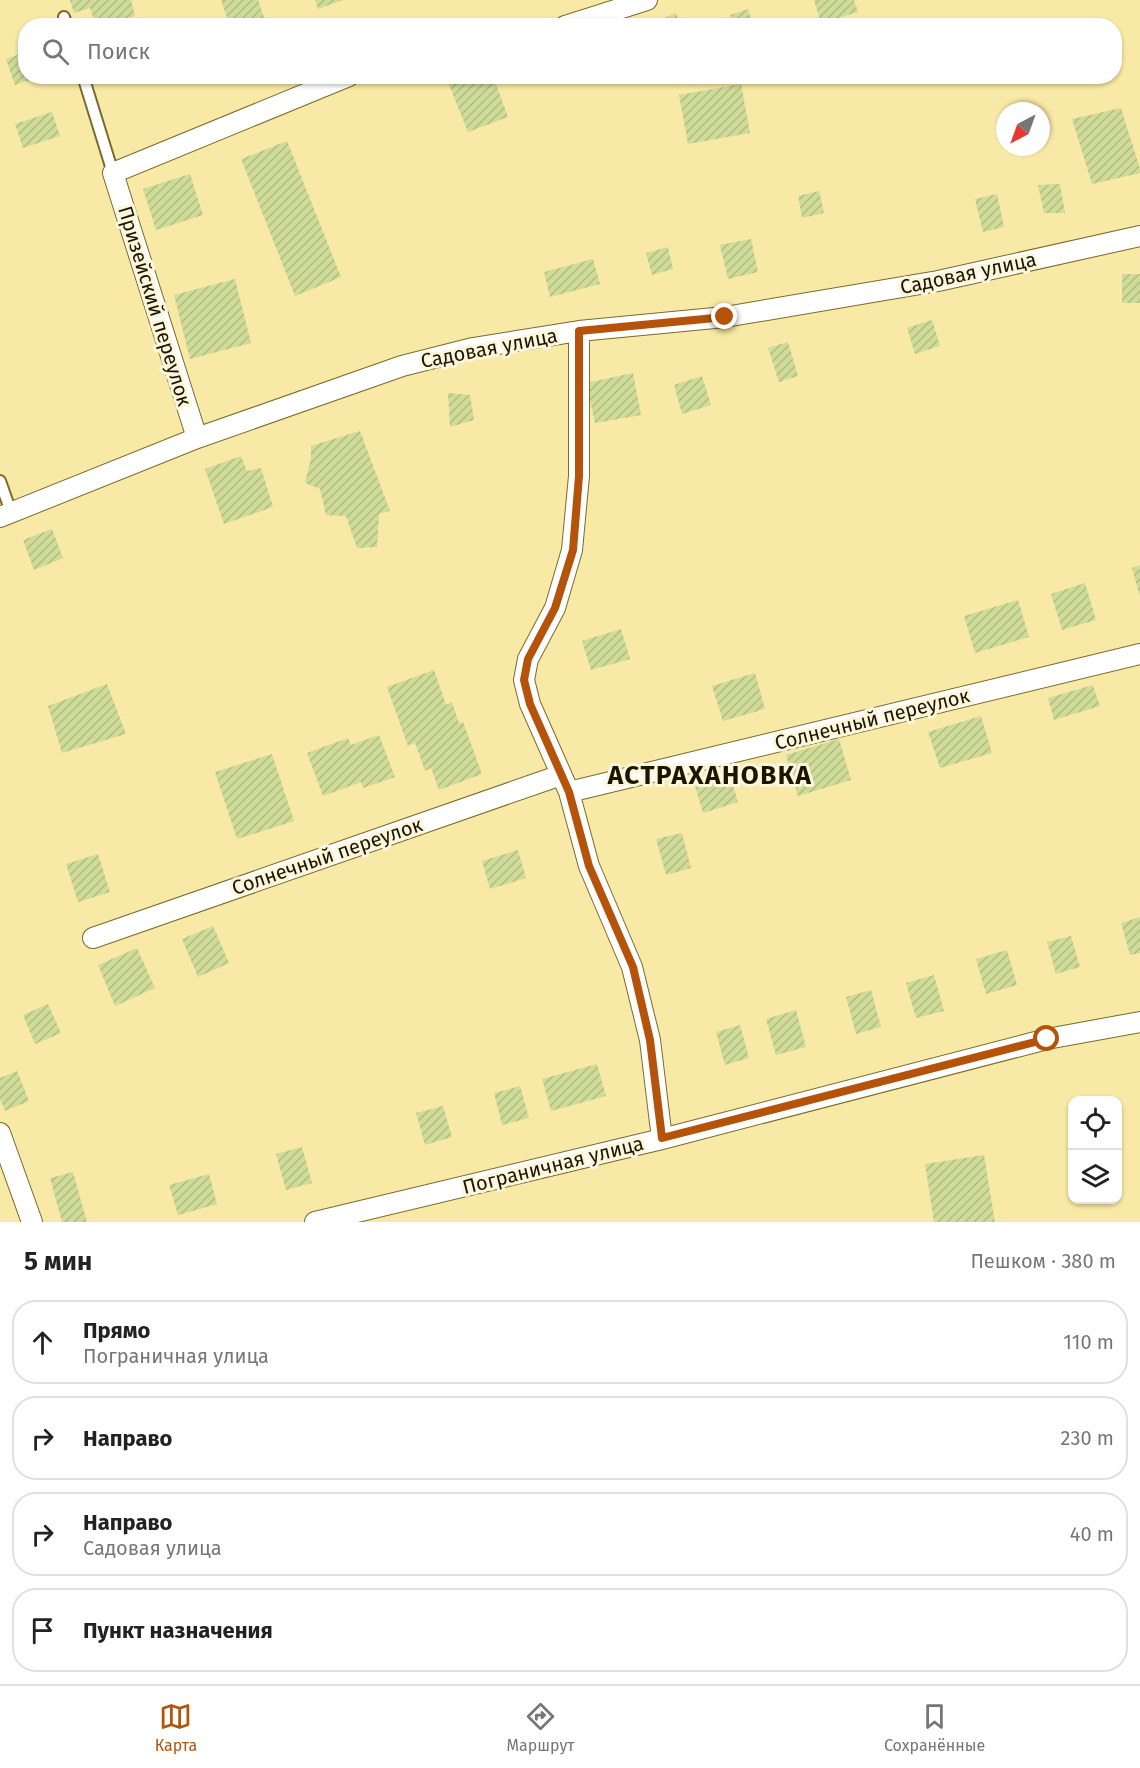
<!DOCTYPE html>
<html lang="ru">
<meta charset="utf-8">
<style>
:root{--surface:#fff;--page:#f2f2f2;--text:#222;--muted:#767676;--line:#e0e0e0;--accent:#b45309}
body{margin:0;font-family:"Fira Sans",sans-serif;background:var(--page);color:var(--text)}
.controls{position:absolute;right:18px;bottom:18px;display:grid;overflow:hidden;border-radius:12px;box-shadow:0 2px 4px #0004}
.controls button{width:54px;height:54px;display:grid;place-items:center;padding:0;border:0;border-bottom:2px solid var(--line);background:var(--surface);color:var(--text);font:30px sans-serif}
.compass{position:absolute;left:996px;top:102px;width:54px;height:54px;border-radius:50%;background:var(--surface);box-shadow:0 2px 4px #0004;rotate:221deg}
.stop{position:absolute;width:18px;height:18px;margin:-14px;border:4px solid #b45309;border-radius:50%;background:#fff}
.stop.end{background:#b45309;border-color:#fff;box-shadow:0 2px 6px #0008}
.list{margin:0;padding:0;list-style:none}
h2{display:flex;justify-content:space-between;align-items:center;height:78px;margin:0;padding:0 24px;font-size:26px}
h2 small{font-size:20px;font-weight:400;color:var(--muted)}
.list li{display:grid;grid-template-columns:39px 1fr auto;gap:18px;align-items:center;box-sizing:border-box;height:84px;margin:0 12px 12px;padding:0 12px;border:2px solid var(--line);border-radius:24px}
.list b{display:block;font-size:22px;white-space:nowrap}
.list p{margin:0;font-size:20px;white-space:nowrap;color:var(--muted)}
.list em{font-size:20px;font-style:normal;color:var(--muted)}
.icon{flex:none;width:33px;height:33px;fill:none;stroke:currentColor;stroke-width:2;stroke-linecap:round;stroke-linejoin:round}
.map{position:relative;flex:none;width:1140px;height:1222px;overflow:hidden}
.search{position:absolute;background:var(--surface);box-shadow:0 2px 4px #0004;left:18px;right:18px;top:18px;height:66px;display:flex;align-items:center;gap:15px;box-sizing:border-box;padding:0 21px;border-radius:24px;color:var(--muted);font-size:22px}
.sheet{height:462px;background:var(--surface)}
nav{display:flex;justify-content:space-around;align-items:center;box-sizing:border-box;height:84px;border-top:2px solid var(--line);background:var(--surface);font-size:16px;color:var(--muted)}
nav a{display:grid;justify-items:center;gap:3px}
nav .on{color:var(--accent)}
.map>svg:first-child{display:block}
</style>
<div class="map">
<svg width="1140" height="1222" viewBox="0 0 1140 1222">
<defs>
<pattern id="building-hatch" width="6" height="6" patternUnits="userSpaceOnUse" patternTransform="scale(1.5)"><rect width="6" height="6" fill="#cfdb99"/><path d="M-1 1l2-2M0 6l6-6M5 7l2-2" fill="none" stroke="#b1bb82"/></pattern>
</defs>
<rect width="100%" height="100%" fill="#f9e9a6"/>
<!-- building -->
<path fill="url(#building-hatch)" d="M 70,0 L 131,0 L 135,16 L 102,26 L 96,26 L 90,8 L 74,13 Z
M 221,0 L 258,0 L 267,26 L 230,26 Z
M 315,0 L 343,0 L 318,9 Z
M 814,0 L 854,0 L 858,12 L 821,23 Z
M 748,9 L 753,26 L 734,26 L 730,15 Z
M 676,13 L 681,26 L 651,26 L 651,24 Z
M 26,52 L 26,76 L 39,77 L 15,85 L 6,59 Z
M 471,76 L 493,76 L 508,117 L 468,132 L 449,85 Z
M 741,84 L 750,133 L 688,144 L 679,95 Z
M 1121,108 L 1140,169 L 1140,173 L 1092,184 L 1072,119 Z
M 52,112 L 60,136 L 23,148 L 15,124 Z
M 287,141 L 341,277 L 295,296 L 241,159 Z
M 190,174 L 203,215 L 156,230 L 143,189 Z
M 1060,184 L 1065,213 L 1044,213 L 1038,185 Z
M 819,191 L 824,213 L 802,218 L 798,196 Z
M 997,194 L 1004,227 L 983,232 L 975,199 Z
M 751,239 L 758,272 L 728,279 L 720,245 Z
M 668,247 L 673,269 L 652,275 L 646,253 Z
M 593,259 L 600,284 L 550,297 L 544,272 Z
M 1122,274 L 1140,274 L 1140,303 L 1122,303 Z
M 235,279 L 251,343 L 190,359 L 174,295 Z
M 932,320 L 940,346 L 915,354 L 907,328 Z
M 788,342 L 798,376 L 779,382 L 768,348 Z
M 633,373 L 641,415 L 595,423 L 586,383 Z
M 702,376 L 711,405 L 682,414 L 674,385 Z
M 448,393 L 470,395 L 474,420 L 450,427 Z
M 360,431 L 390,511 L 379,514 L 377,547 L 357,548 L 346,516 L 326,515 L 320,489 L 305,483 L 311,458 L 311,446 Z
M 241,456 L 247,471 L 261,468 L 273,507 L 224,524 L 205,469 Z
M 52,529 L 63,558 L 34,570 L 23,540 Z
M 1140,565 L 1140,594 L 1139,594 L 1132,568 Z
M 1085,583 L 1096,620 L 1062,630 L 1051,594 Z
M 1018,600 L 1029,637 L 975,653 L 964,616 Z
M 621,629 L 630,659 L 591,670 L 582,641 Z
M 434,670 L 446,705 L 452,702 L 459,723 L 463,722 L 482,774 L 439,790 L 431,768 L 425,771 L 415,743 L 408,746 L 387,687 Z
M 755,673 L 765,709 L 723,721 L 712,686 Z
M 107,684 L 126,734 L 62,753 L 48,706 Z
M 1093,685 L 1100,706 L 1054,720 L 1048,698 Z
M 981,716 L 992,753 L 940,768 L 928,732 Z
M 379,735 L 395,777 L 363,788 L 361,782 L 323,796 L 307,753 L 348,738 L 351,745 Z
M 839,739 L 851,780 L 798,796 L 786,755 Z
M 272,754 L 294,821 L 237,839 L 215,772 Z
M 729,772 L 738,802 L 703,813 L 694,783 Z
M 682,833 L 691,868 L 666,875 L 656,839 Z
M 518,850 L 526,878 L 490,889 L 482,861 Z
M 98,854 L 110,892 L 78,902 L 66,864 Z
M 1140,917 L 1140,953 L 1130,955 L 1121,923 Z
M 213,926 L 229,963 L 198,977 L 182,939 Z
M 1071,936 L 1080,967 L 1056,974 L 1047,942 Z
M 137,948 L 155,988 L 115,1006 L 98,965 Z
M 1007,950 L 1017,985 L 986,994 L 976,959 Z
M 934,975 L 944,1011 L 916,1018 L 906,983 Z
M 871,990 L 881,1027 L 856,1034 L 846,997 Z
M 48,1004 L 61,1033 L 35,1044 L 23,1015 Z
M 796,1010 L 806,1047 L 776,1055 L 766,1019 Z
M 740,1025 L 749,1058 L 725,1065 L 716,1032 Z
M 597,1064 L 606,1096 L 551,1111 L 542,1079 Z
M 17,1071 L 29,1101 L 5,1111 L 0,1099 L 0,1078 Z
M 520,1086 L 529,1118 L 502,1125 L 494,1093 Z
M 443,1106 L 452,1137 L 425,1145 L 416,1113 Z
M 302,1147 L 312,1183 L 286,1190 L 276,1154 Z
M 984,1155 L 995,1222 L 934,1222 L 925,1164 Z
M 73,1172 L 87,1222 L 62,1222 L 50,1178 Z
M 209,1174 L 217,1204 L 178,1215 L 169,1185 Z"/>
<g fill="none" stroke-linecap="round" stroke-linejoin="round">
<defs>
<path id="service" d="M 64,17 L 67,26
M 83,76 L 113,173
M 0,481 L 11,512"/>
<path id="minor" d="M 565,26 L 647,0
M 579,331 L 579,476 L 572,550 L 555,608 L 528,659 L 524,680 L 530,704 L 569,792 L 589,866 L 632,967 L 650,1040 L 662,1139
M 197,438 L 113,173 L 349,76
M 0,517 L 197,438 L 402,366 L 473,348 L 579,331 L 725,317 L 938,281 L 1140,236
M 569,792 L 1140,654
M 93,938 L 561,775
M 0,1133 L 32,1222
M 315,1222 L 662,1139 L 1047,1039 L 1140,1022"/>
</defs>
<!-- service casing -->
<use href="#service" stroke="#796b29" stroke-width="14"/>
<!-- minor casing -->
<use href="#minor" stroke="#796b29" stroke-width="22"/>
<!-- service -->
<use href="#service" stroke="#fff" stroke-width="10"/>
<!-- minor -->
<use href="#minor" stroke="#fff" stroke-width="20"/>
</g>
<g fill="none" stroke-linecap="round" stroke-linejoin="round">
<!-- route -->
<path stroke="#b45309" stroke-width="8" d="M 725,317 L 579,331 L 579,476 L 573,550 L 555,608 L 528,659 L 524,680 L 530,704 L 569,792 L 589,866 L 633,967 L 650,1040 L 662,1138 L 1047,1039"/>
</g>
<g text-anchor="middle" stroke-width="6" stroke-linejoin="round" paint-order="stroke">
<!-- street labels -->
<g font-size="20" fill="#1b1500" stroke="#fcf6dc">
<text transform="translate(968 273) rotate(-12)" y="7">Садовая улица</text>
<text transform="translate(155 306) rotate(73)" y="7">Призейский переулок</text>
<text transform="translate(489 348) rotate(-11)" y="7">Садовая улица</text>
<text transform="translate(872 719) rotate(-14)" y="7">Солнечный переулок</text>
<text transform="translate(327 856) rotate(-19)" y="7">Солнечный переулок</text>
<text transform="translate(553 1165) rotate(-14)" y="7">Пограничная улица</text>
</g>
<!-- district labels -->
<g font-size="26" font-weight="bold" letter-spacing="1.5" fill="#1b1500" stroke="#fcf6dc">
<text x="710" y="784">АСТРАХАНОВКА</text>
</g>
</g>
</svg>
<div class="controls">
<button><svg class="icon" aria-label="locate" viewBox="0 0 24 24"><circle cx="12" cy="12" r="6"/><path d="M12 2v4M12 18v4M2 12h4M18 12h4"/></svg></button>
<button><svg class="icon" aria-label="layers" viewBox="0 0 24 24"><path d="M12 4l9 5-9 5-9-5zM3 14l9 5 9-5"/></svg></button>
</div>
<svg class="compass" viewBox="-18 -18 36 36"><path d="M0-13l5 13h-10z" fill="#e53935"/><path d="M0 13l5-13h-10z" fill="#767676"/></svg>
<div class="stop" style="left:1047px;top:1039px"></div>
<div class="stop end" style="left:725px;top:317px"></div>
<div class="search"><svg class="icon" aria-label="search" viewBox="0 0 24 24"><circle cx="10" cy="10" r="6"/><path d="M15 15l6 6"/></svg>Поиск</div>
</div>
<section class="sheet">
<h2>5 мин<small>Пешком · 380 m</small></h2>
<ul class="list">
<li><svg class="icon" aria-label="ahead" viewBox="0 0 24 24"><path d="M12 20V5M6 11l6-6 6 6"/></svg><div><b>Прямо</b><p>Пограничная улица</p></div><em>110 m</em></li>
<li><svg class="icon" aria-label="right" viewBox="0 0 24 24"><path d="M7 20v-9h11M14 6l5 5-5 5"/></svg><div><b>Направо</b></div><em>230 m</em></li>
<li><svg class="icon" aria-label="right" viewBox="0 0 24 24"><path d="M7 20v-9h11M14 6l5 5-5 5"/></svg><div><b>Направо</b><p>Садовая улица</p></div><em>40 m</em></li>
<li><svg class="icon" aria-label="arrive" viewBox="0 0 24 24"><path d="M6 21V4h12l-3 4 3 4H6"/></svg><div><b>Пункт назначения</b></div></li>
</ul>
</section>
<nav>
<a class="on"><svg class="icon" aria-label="map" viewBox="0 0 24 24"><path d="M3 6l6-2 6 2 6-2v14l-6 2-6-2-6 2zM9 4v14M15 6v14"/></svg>Карта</a>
<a><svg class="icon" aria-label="directions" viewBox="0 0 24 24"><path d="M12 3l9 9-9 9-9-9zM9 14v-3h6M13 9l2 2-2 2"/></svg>Маршрут</a>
<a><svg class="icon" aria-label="saved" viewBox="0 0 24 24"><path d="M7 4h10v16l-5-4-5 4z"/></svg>Сохранённые</a>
</nav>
